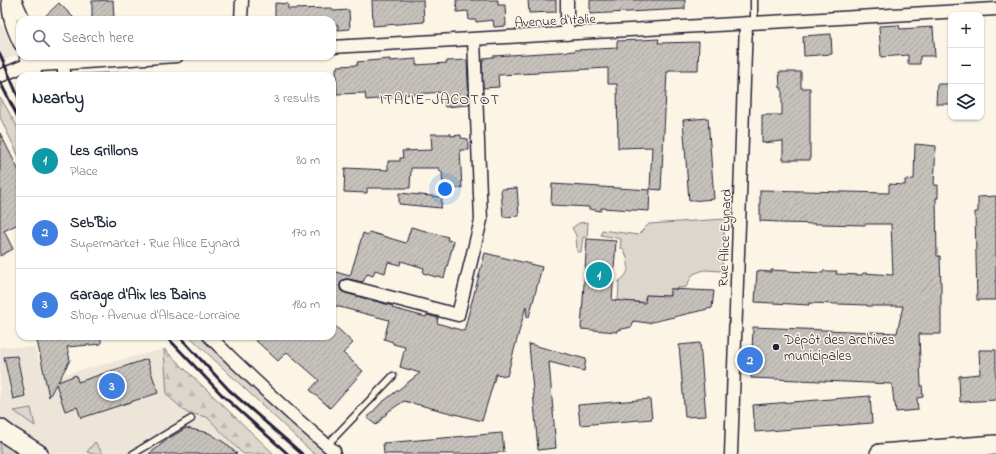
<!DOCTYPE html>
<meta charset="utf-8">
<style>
:root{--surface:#fff;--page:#f2f2f3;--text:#1f2937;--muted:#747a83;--line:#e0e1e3;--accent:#22223b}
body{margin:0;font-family:"Indie Flower",sans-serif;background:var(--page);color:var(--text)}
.controls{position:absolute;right:12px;top:12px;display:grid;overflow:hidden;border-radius:8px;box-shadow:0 1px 3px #0004}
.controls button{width:36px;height:36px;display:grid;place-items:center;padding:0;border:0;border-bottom:1px solid var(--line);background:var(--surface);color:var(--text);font:20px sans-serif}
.you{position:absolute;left:445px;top:189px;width:14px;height:14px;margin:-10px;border:3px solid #fff;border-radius:50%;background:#1a73e8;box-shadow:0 0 0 6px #1a73e833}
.badge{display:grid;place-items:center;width:26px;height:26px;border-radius:50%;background:var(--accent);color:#fff;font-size:13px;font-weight:700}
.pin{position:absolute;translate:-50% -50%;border:2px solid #fff;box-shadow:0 1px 4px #0006}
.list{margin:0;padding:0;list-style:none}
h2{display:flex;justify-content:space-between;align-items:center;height:52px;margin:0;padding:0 16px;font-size:17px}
h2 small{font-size:13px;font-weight:400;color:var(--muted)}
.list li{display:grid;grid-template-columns:26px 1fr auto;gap:12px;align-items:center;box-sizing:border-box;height:72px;padding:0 16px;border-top:1px solid var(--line)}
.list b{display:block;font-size:15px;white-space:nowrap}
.list p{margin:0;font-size:13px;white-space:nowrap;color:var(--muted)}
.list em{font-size:13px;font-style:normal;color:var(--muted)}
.icon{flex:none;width:22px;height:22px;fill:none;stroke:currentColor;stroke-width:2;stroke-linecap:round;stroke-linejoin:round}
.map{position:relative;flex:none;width:996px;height:454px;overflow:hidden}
.search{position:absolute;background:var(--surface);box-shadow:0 1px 3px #0004;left:16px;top:16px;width:320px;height:44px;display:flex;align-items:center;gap:10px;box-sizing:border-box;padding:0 14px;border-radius:12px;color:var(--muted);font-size:15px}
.panel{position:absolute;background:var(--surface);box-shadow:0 1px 3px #0004;left:16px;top:72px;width:320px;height:268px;border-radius:12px}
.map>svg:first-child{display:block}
</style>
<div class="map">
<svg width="996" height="454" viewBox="0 0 996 454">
<defs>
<pattern id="forest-firs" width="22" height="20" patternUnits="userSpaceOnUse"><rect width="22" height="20" fill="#dcd6cc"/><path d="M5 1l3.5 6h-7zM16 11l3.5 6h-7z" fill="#bcb7b0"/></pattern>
<pattern id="building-hatch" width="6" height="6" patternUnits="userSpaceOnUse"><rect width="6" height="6" fill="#c6c1bb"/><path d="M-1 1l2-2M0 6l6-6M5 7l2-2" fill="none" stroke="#aaa6a2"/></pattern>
</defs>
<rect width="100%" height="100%" fill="#fcf5e5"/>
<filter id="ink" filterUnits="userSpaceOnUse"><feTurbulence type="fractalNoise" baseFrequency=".025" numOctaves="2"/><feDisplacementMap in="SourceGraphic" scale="8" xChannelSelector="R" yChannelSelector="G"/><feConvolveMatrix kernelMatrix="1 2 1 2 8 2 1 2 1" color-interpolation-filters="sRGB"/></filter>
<g filter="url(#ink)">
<!-- built -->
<path fill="#ece5d8" d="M 0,22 L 16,55 L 0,63 Z
M 0,347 L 34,347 L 45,379 L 164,349 L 268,454 L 0,454 Z"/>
<!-- green -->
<path fill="#dcd6cc" stroke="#7f7c84" d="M 151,71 L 152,76 L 75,76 L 75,74 Z
M 0,98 L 1,98 L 20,132 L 20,159 L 0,117 Z
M 725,219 L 722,271 L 704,270 L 693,274 L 686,287 L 670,289 L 670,296 L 646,295 L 643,302 L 618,301 L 619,281 C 620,280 623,279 624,277 C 632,269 627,257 623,248 L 620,248 L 621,239 L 601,235 L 602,230 L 638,235 L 649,224 Z
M 588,222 L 587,238 L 583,237 L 581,252 L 577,252 L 576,235 L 572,228 L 579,223 Z
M 189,336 L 203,336 L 225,358 L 331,454 L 314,454 Z
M 31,408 L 35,426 L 14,411 Z
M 0,438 L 16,454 L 0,454 Z
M 95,442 L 103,454 L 93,454 L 87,452 Z"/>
<!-- forest -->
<path fill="url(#forest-firs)" stroke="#7f7c84" d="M 164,350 L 164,349 L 274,454 L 243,454 L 207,417 L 187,413 L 167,395 Z"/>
<!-- building -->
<path fill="url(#building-hatch)" stroke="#22223b" d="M 113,0 L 114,20 L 92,20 L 92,1 Z
M 372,0 L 423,0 L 424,22 L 373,26 Z
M 456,0 L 498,0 L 498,5 L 505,5 L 506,26 L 494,27 L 493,20 L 476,22 L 476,20 L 469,20 L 468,11 L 457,12 Z
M 528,0 L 556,0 L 556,12 L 529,13 Z
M 590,0 L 685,0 L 685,9 L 590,14 Z
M 59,3 L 76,20 L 41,20 Z
M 275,3 L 288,4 L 288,9 L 332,8 L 333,11 L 349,10 L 350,29 L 338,30 L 338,25 L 333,25 L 332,20 L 275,20 Z
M 899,25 L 900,29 L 933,27 L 935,56 L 920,56 L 920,64 L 908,64 L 908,55 L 881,57 L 879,26 Z
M 831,34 L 832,54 L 804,56 L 803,36 Z
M 659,39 L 658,43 L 699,42 L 698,70 L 669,70 L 669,72 L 667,72 L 661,190 L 650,189 L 652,147 L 618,148 L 617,84 L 608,84 L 608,68 L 538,72 L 538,73 L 498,75 L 499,87 L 483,88 L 482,60 L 484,60 L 484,58 L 493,57 L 493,56 L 575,51 L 575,50 L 617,48 L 617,41 L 641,40 Z
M 390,59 L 390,61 L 416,59 L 416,65 L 447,63 L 447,61 L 467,60 L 469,105 L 445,107 L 444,92 L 399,95 L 399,97 L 366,100 L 365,93 L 337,94 L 336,68 L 338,68 L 338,66 L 358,65 L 357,62 Z
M 779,72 L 801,72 L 801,88 L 810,88 L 810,160 L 783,160 L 783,141 L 762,143 L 762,115 L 782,115 L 782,88 L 780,88 Z
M 937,84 L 951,84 L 951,104 L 936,104 Z
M 708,118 L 714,199 L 689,201 L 683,120 Z
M 0,133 L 20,173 L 20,223 L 4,231 L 13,249 L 0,256 Z
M 431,134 L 451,134 L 451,136 L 461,135 L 461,138 L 468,139 L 469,150 L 460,150 L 462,188 L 443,189 L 442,172 L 439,171 L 439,168 L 411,168 L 410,188 L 367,188 L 367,193 L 344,192 L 345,168 L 388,170 L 388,161 L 400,161 L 400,158 L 403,158 L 402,151 L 432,150 Z
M 915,144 L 936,146 L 934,185 L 938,185 L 938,198 L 936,198 L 937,256 L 940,256 L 941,286 L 941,334 L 919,334 L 921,386 L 922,385 L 923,397 L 917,398 L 918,410 L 896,412 L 895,403 L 894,403 L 892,384 L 751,378 L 753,327 L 897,333 L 903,306 L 867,306 L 867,305 L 809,303 L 809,305 L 755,302 L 757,271 L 771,272 L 771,270 L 823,273 L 823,271 L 837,271 L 836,274 L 862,275 L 863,273 L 893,275 L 891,224 L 865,224 L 865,225 L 779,223 L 779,222 L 760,221 L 760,190 L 889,193 L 889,184 L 905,185 L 905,180 L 914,179 Z
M 552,184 L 650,190 L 649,211 L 601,208 L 601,211 L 589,209 L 589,207 L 551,205 Z
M 517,188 L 519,216 L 503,217 L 501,189 Z
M 399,193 L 442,197 L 441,208 L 399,204 Z
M 996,196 L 996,300 L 977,300 L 975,212 L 978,212 L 978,197 Z
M 411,227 L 448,237 L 447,240 L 454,241 L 444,278 L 437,276 L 436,277 L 423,273 L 424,268 L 401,261 L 400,265 L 388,262 L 385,273 L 375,270 L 373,276 L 367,274 L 363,282 L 349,279 L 345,279 L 342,280 L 340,284 L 340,288 L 341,291 L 345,293 L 393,306 L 392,308 L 426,317 L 427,315 L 438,318 L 437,323 L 464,331 L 485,253 L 542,267 L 529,317 L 527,317 L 526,306 L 507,376 L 496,374 L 482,421 L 404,401 L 389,411 L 376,425 L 367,418 L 380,404 L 420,373 L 400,367 L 405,347 L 393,344 L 393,342 L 384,339 L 389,320 L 332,305 L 332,271 L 350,276 L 363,233 L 368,235 L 369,232 L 406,243 Z
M 587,239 L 616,241 L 612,300 L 645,303 L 646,295 L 670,296 L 670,289 L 714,291 L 712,308 L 648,323 L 633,321 L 632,327 L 617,330 L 617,332 L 581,329 Z
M 332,323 L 353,343 L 343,353 L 363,371 L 330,408 L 310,390 L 319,380 L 287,352 L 278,361 L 251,336 L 332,336 Z
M 36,336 L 101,336 L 101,344 L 67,347 L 70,360 L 58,382 L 76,375 L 78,382 L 147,359 L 158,393 L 81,418 L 77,407 L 65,411 L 56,384 L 49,397 Z
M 700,343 L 706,416 L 685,417 L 679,345 Z
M 529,344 L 586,359 L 584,371 L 549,362 L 556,448 L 538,450 Z
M 979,350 L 996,350 L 996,400 L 960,402 L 959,376 L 980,374 Z
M 17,356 L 25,396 L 13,399 L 4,357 Z
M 870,396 L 872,423 L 755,432 L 753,405 Z
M 650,399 L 652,419 L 580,425 L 578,405 Z
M 186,428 L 209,433 L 225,443 L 237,454 L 149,454 L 166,441 L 166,440 Z
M 502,433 L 504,452 L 479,454 L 384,454 L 383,443 Z"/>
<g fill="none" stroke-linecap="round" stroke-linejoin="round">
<defs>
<path id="lane" d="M 754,0 L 754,23
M 327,445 L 393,376
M 133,454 L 191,419"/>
<path id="street" d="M 8,0 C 9,19 12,27 20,44
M 15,0 L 24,20
M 567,0 L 567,34
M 241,20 L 242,0
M 332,47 L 996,9
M 26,56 L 36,76
M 0,76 L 24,66 L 177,56
M 64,76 L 64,63
M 347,286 L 458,315 L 481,220 L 474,39
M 209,336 C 249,376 291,415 334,451
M 731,454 L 746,23"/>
<path id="primary" d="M 0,429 L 8,435 L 38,454
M 880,454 L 996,445"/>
</defs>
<!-- lane casing -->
<use href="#lane" stroke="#22223b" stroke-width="9"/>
<!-- street casing -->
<use href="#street" stroke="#22223b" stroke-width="15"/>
<!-- primary casing -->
<use href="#primary" stroke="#22223b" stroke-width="22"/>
<!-- lane -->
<use href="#lane" stroke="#fcf5e5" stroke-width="6"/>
<!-- street -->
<use href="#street" stroke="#fcf5e5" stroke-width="12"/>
<!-- primary -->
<use href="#primary" stroke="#fcf5e5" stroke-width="19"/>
<!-- rail -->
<path stroke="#22223b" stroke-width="3" d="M 0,54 L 20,101
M 0,82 L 20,121
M 166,336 L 223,396 L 288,454
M 179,336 L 229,390 L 302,454"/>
</g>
</g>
<!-- markers -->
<circle fill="#22223b" stroke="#fcf5e5" stroke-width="1.5" cx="776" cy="347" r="4"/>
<g text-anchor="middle" stroke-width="3" stroke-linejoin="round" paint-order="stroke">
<!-- street labels -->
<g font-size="14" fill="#22223b" stroke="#fcf5e5">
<text transform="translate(555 20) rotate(-3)" y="5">Avenue d'Italie</text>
<text transform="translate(724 238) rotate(-88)" y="5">Rue Alice Eynard</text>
</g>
<!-- poi labels -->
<g font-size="14" fill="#22223b" stroke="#fcf5e5" text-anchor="start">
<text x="784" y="344">Dépôt des archives<tspan x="784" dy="16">municipales</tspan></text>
</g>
<!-- neighbourhood labels -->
<g font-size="15" letter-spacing="1" fill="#22223b" stroke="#fcf5e5">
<text x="440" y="104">ITALIE-JACOTOT</text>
</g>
</g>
</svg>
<div class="controls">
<button>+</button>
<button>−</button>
<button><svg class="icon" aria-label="layers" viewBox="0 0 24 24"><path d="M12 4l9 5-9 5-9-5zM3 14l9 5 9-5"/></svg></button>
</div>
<div class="you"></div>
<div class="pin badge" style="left:599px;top:275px;background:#0f9aa8">1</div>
<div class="pin badge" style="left:750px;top:360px;background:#3f7fe0">2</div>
<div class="pin badge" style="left:112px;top:386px;background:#3f7fe0">3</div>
<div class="search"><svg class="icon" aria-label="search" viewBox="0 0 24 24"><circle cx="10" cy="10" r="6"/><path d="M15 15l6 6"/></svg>Search here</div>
<section class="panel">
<h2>Nearby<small>3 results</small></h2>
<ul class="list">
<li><span class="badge" style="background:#0f9aa8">1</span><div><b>Les Grillons</b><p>Place</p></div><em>80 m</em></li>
<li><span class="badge" style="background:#3f7fe0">2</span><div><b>Seb'Bio</b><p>Supermarket · Rue Alice Eynard</p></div><em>170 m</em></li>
<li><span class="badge" style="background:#3f7fe0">3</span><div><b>Garage d'Aix les Bains</b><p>Shop · Avenue d'Alsace-Lorraine</p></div><em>180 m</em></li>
</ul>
</section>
</div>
